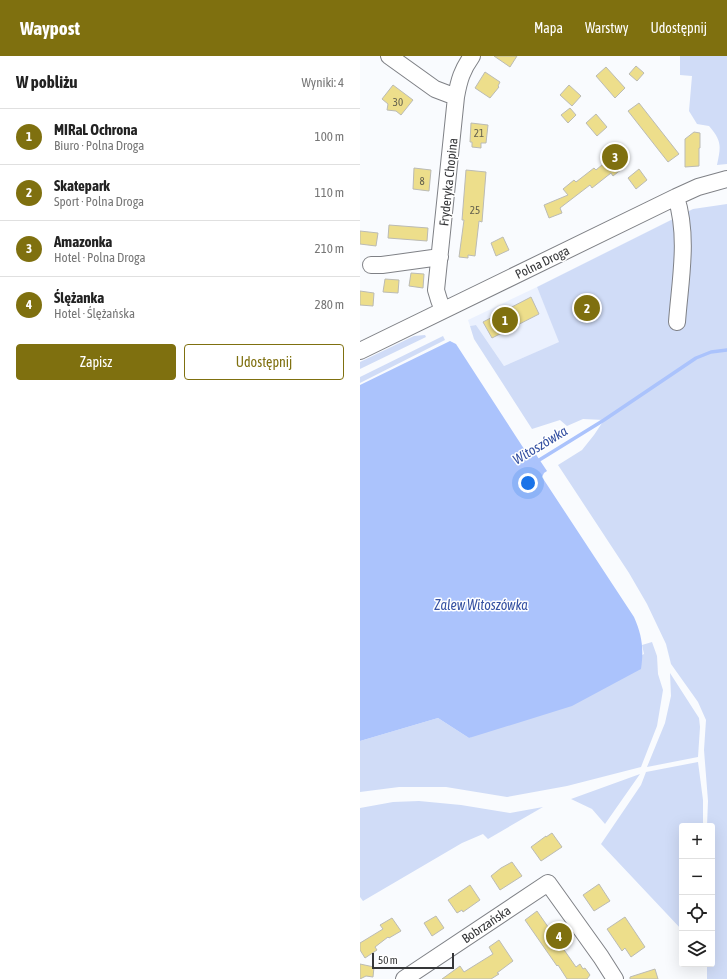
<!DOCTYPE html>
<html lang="pl">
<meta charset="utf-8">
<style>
:root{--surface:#fff;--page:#f6f6f6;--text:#222;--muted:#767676;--line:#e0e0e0;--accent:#7f700f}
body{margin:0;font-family:"Asap Condensed",sans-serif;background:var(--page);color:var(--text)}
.controls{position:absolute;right:12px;bottom:12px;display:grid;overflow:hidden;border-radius:4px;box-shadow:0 4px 16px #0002}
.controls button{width:36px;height:36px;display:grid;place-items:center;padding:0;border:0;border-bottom:1px solid var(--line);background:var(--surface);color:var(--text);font:20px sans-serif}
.scale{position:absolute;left:12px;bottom:10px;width:82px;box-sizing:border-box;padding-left:4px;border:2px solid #353638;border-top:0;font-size:11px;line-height:14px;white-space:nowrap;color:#353638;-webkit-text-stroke:3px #fff;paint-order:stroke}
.you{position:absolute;left:168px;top:427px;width:14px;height:14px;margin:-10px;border:3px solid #fff;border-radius:50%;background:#1a73e8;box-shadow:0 0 0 6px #1a73e833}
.badge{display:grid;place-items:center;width:26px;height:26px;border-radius:50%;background:var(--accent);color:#fff;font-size:13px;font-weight:700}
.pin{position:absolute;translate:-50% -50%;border:2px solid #fff;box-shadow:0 1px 4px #0006}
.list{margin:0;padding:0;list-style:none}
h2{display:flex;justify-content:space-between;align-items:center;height:52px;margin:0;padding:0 16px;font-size:17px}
h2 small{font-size:13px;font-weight:400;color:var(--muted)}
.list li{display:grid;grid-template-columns:26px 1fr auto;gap:12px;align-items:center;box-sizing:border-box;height:56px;padding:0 16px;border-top:1px solid var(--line)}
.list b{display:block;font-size:15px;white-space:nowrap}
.list p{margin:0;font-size:13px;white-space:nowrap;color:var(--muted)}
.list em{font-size:13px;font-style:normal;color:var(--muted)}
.actions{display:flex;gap:8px;padding:12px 16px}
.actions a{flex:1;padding:9px 0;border:1px solid var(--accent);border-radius:4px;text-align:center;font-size:14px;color:var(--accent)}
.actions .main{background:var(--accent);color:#fff}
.icon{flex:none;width:22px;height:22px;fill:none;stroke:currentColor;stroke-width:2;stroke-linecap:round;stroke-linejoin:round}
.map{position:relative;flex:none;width:367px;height:923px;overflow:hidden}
header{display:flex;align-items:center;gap:24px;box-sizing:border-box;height:56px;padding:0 20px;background:var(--accent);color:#fff}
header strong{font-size:19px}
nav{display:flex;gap:22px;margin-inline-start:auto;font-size:14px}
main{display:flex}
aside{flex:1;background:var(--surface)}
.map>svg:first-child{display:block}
</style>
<header>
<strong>Waypost</strong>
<nav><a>Mapa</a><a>Warstwy</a><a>Udostępnij</a></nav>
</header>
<main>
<aside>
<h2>W pobliżu<small>Wyniki: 4</small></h2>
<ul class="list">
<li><span class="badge">1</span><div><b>MIRaL Ochrona</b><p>Biuro · Polna Droga</p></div><em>100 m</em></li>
<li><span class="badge">2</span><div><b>Skatepark</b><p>Sport · Polna Droga</p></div><em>110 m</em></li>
<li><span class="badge">3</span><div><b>Amazonka</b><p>Hotel · Polna Droga</p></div><em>210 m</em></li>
<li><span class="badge">4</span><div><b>Ślężanka</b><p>Hotel · Ślężańska</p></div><em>280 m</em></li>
</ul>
<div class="actions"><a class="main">Zapisz</a><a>Udostępnij</a></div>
</aside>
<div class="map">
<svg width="367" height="923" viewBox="0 0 367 923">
<rect width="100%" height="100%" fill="#f9fbfe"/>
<!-- built -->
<path fill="#ebf1fe" d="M 177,231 L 200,286 L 144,310 L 116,269 L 110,270 L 108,264 Z"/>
<!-- green -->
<path fill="#d0dcf7" d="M 320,0 L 367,0 L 367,108 L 357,109 C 361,90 362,85 349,70 L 337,68 L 329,55 L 332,20 L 320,19 Z
M 367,148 L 367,923 L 347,923 L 347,908 L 352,908 L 352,770 L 347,770 L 348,745 L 344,694 L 346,664 L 338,646 L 311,608 L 306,588 L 287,548 L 269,517 L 198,409 L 222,394 L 234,379 L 244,364 L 223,363 L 207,370 L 200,364 L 172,373 L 114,283 L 110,270 L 116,269 L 144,310 L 199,286 L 177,231 L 333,153 Z
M 65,279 L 66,281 L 0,313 L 0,306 L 54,280 Z
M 83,280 L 85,284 L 0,327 L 0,321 Z
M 292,586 L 297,600 L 298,618 L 303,634 L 297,670 L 281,711 L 207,730 L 147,741 L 86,731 L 39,731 L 0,736 L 0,685 L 78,662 L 109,682 L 284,598 L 282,589 Z
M 310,617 L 339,662 L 340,671 L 338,701 L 287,711 L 305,667 L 311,640 Z
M 338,706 L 343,744 L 343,770 L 322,770 L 322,874 L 241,788 L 281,729 L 286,716 Z
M 280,718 L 245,768 L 232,753 L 211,743 Z
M 59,745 L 101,749 L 150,757 L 183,751 L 128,783 L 123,778 L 102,787 L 3,845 L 0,841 L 0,752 L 33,746 Z"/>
<!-- water -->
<path fill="#abc3fc" d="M 90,285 L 96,288 L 168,399 L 172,399 L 175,397 L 187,415 L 184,417 L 182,421 L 274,561 C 282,579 284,593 281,613 L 212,650 L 109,682 L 78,662 L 0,685 L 0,329 Z"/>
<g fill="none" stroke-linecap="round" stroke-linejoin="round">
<!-- stream -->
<path stroke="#abc3fc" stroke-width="3.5" d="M 176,406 L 244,364 L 336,302 L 351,296 L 367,294"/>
</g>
<!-- building -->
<path fill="#edde8b" stroke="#bbbbb5" d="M 134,0 L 157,0 L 150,11 Z
M 276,10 L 284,17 L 277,25 L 269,18 Z
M 246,11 L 265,32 L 255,42 L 236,20 Z
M 125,16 L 140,26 L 138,30 L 139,31 L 130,42 L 115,32 Z
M 33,29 L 53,44 L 41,59 L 36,55 L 27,54 L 28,48 L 22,43 Z
M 209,29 L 221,40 L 212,50 L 200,39 Z
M 279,47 L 319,98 L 308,106 L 268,55 Z
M 210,52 L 216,59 L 208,67 L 201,59 Z
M 236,58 L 247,71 L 237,80 L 226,67 Z
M 111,67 L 128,69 L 126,87 L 121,87 L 121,92 L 112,91 L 112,86 L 110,86 Z
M 334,76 L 340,77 L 340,92 L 339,92 L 339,110 L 325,111 L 325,83 Z
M 262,92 L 268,100 L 264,104 L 267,109 L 253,120 L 251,117 L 232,132 L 230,129 L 200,152 L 202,157 L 189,162 L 184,149 L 208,139 L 203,133 L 214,124 L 216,126 L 234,112 L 236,114 Z
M 54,112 L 71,114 L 69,135 L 53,133 Z
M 279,113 L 287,124 L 276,133 L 268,122 Z
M 106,114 L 126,116 L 122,166 L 119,165 L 115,200 L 108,199 L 108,202 L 99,201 L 104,164 L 102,164 Z
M 29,169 L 68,172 L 67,185 L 28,182 Z
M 0,175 L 18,177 L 16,190 L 0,188 Z
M 143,181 L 149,194 L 136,200 L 131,187 Z
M 51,217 L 64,218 L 63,232 L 49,230 Z
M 25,223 L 39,224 L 38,237 L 23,236 Z
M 0,235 L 14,237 L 13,250 L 0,249 Z
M 171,241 L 179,258 L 132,282 L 123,266 Z
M 192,777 L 202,791 L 181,805 L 171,791 L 186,780 L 186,781 Z
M 152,806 L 162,820 L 140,834 L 131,820 L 141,812 Z
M 239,828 L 250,845 L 234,855 L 223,839 Z
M 110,829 L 120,844 L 103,856 L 102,854 L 97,857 L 88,844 Z
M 177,855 L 216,911 L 220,908 L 223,913 L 225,912 L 230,919 L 227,923 L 207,923 L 198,909 L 197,910 L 165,864 Z
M 76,860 L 84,872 L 72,880 L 64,867 Z
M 265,861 L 285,891 L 271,901 L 265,892 L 262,895 L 247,873 Z
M 32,862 L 41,875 L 29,882 L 28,881 L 15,891 L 17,894 L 5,902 L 0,894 L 0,887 L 23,873 L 20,869 Z
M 139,884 L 153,905 L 137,917 L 139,918 L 131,923 L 82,923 L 100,910 L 104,916 L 133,898 L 129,891 Z
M 0,908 L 14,911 L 13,921 L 6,920 L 0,923 Z
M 295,913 L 298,923 L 270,923 L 270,921 Z"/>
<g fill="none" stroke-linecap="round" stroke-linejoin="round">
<defs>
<path id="minor" d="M 29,0 L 75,33 L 96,41
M 316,141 C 329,181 320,225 317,266
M 11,209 L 22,209 L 80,201
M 83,254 L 79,244 L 76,234 L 96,41 C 99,24 102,14 112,0
M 0,295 L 316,141 L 338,131 L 367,123
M 44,923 L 188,827 L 241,901 L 255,923"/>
</defs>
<!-- minor casing -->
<use href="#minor" stroke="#7f8186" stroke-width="18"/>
<!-- minor -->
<use href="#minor" stroke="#fff" stroke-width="16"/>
</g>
<g text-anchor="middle" stroke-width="3" stroke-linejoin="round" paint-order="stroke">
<!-- number labels -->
<g font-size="11" fill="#63604d">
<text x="38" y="50">30</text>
<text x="119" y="81">21</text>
<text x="62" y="129">8</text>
<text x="115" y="158">25</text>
</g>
<!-- street labels -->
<g font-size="13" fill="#353638" stroke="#fff">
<text transform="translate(88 126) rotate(-84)" y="5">Fryderyka Chopina</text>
<text transform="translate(182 206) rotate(-26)" y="5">Polna Droga</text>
<text transform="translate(126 868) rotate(-34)" y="5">Bobrzańska</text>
</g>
<!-- water labels -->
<g font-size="14" font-style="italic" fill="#3551a2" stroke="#fff">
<text transform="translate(180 389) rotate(-31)" y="5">Witoszówka</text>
<text x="121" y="554">Zalew Witoszówka</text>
</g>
</g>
</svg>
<div class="controls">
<button>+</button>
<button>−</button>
<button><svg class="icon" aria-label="locate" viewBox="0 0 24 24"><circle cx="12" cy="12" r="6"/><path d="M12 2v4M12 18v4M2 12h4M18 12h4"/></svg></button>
<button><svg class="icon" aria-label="layers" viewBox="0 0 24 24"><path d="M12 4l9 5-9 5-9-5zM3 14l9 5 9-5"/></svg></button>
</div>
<div class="scale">50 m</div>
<div class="you"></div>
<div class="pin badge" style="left:145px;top:264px">1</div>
<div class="pin badge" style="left:227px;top:252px">2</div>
<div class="pin badge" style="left:255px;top:101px">3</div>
<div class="pin badge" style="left:199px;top:880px">4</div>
</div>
</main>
